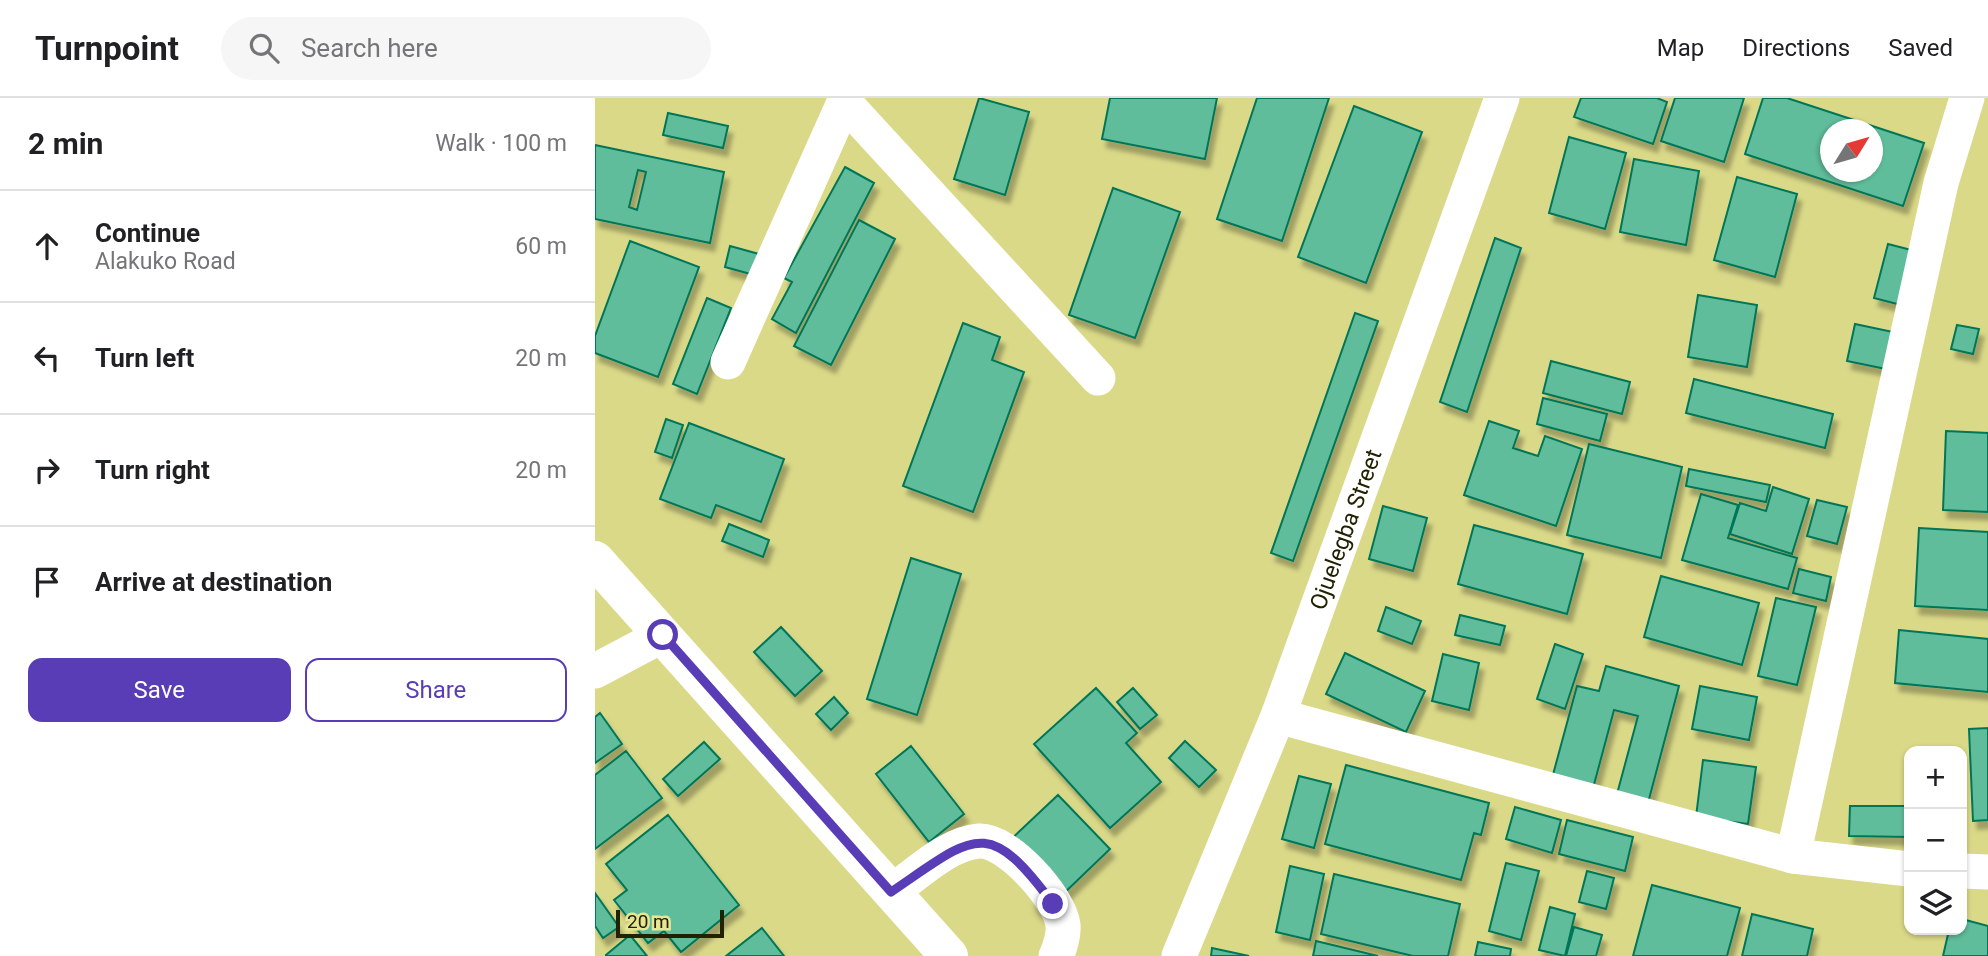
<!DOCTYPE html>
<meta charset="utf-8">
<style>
:root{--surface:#fff;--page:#f6f6f6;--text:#202124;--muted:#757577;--line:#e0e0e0;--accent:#593db6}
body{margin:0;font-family:Roboto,sans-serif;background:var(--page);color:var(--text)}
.controls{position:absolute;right:21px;bottom:21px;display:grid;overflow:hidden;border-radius:14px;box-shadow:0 2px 5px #0004}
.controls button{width:63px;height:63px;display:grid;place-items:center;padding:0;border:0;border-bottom:2px solid var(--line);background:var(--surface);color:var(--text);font:35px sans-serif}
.compass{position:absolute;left:1225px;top:21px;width:63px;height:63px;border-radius:50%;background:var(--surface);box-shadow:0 2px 5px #0004;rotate:53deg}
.scale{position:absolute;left:21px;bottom:18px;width:108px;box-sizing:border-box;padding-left:7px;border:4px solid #222101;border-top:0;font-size:19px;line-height:24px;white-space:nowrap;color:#222101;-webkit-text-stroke:5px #e7e695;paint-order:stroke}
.stop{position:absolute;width:21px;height:21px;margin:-16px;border:5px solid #593db6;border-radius:50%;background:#fff}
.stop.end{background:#593db6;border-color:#fff;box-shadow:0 2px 7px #0008}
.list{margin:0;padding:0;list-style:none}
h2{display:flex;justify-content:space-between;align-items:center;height:91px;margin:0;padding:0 28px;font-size:30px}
h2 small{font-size:23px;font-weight:400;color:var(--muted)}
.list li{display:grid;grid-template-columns:46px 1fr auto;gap:21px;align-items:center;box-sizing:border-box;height:112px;padding:0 28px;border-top:2px solid var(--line)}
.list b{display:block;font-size:26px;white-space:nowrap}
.list p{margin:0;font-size:23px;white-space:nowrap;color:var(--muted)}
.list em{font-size:23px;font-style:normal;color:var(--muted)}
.actions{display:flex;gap:14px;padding:21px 28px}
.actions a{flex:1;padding:16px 0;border:2px solid var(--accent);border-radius:14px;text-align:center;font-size:24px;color:var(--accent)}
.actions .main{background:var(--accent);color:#fff}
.icon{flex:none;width:38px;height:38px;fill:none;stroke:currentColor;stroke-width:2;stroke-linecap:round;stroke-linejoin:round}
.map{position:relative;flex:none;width:1393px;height:858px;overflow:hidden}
header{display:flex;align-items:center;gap:42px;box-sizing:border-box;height:98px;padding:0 35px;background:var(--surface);border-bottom:2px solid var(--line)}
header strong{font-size:33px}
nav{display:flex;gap:38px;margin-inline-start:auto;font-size:24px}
.search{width:490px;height:63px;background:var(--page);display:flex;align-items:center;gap:18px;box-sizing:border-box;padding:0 24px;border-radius:38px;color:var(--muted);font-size:26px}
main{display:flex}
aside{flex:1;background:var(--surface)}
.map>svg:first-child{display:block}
</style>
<header>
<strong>Turnpoint</strong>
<div class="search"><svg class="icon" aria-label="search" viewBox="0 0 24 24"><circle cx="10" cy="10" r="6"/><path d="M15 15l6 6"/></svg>Search here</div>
<nav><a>Map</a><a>Directions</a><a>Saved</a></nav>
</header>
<main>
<aside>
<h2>2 min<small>Walk · 100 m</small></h2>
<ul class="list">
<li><svg class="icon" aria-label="ahead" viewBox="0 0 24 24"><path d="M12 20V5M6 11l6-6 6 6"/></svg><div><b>Continue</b><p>Alakuko Road</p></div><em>60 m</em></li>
<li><svg class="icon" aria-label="left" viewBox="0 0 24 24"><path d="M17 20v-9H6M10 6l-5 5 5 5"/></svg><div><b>Turn left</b></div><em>20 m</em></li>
<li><svg class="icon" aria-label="right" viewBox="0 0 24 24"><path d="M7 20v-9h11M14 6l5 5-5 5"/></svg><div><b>Turn right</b></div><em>20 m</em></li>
<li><svg class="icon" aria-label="arrive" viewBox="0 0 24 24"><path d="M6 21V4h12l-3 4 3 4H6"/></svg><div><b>Arrive at destination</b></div></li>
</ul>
<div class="actions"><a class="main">Save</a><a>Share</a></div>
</aside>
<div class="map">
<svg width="1393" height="858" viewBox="0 0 1393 858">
<defs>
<filter id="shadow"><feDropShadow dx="4.5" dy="8" stdDeviation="2" flood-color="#0004"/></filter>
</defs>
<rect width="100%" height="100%" fill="#dad988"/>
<!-- building -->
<path fill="#60bd9b" stroke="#007659" stroke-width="2" fill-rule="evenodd" filter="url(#shadow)" d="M 384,0 L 434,14 L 410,97 L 359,81 Z
M 515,0 L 622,0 L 610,61 L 507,41 Z
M 662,0 L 734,0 L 687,143 L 622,121 Z
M 986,0 L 1062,0 L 1072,4 L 1058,46 L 979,19 Z
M 1080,0 L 1149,0 L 1129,64 L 1066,43 Z
M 1168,0 L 1192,0 L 1329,45 L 1308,108 L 1150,56 ZM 1236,32 L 1278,32 L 1278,74 L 1236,74 Z
M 759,8 L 827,34 L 771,185 L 703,159 Z
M 73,15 L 133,28 L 128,50 L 68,37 Z
M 974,39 L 1031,55 L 1010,131 L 954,115 Z
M 0,47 L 129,74 L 115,145 L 0,121 ZM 43,72 L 51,74 L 42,112 L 34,109 Z
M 1039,61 L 1104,73 L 1091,147 L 1025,134 Z
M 250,69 L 279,85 L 201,235 L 177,221 L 197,184 L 189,180 Z
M 1142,79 L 1202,96 L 1180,179 L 1119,162 Z
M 518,90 L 585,114 L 540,240 L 474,217 Z
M 264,122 L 300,141 L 236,267 L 199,248 Z
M 900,140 L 926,150 L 872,314 L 845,304 Z
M 35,143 L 104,169 L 63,279 L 0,255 L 0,238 Z
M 1293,146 L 1324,154 L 1310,208 L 1279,200 Z
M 135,148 L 164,156 L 159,177 L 130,169 Z
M 1103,197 L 1162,207 L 1152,269 L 1093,259 Z
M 112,200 L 136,210 L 102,296 L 78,286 Z
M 760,215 L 783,223 L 698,463 L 676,455 Z
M 368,225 L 405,239 L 397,262 L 429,274 L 378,414 L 308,388 Z
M 1260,226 L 1298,234 L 1291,271 L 1252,263 Z
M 1362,227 L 1384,231 L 1378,256 L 1356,251 Z
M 956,263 L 1035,284 L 1027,316 L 948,295 Z
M 1099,281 L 1238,316 L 1230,350 L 1091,315 Z
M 948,300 L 1012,316 L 1005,343 L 942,326 Z
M 71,321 L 88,327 L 77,360 L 60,354 Z
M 894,323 L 924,333 L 918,350 L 943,358 L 950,338 L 987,351 L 961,428 L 869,397 Z
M 94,325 L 189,361 L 166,424 L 121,407 L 116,420 L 65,401 Z
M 1351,333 L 1393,335 L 1393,414 L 1348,412 Z
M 994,346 L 1087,369 L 1066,460 L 972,437 Z
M 1094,371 L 1175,387 L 1171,404 L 1091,388 Z
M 1178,389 L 1214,401 L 1197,456 L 1135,436 L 1145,405 L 1171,413 Z
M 1106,396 L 1143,407 L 1133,440 L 1202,460 L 1193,491 L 1087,462 Z
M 1222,402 L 1252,409 L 1242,446 L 1212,438 Z
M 788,408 L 832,420 L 818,473 L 774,461 Z
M 134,426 L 174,442 L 168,459 L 127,443 Z
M 879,427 L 988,456 L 972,516 L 863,486 Z
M 1324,430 L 1393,434 L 1393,512 L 1320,508 Z
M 316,460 L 366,476 L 322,617 L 272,601 Z
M 1204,471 L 1236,479 L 1231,503 L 1198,495 Z
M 1066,478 L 1164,505 L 1147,567 L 1049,539 Z
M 1181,500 L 1221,509 L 1202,587 L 1163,578 Z
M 791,509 L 826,523 L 817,546 L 783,533 Z
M 865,517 L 910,528 L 905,547 L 860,537 Z
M 186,529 L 227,573 L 200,598 L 159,554 Z
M 1304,532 L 1393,541 L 1393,594 L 1300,585 Z
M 960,546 L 988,556 L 970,611 L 942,601 Z
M 750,555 L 830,593 L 811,634 L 731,596 Z
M 848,556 L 884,565 L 874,612 L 837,603 Z
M 1011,568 L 1084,588 L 1053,705 L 1022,696 L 1043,618 L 1019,612 L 997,694 L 956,684 L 982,588 L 1004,593 Z
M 1105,588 L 1162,599 L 1154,642 L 1097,631 Z
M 501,590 L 542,635 L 531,645 L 566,684 L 515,730 L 439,646 Z
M 538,590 L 562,617 L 545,631 L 522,604 Z
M 239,599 L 253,615 L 236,632 L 221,616 Z
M 5,615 L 27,646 L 0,665 L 0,619 Z
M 1393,630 L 1393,722 L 1378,723 L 1374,631 Z
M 590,643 L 621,672 L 604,689 L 574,660 Z
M 109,644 L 125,661 L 83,698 L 68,681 Z
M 316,648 L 369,716 L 334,744 L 281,676 Z
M 31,653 L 67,700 L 0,751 L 0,677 Z
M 1108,662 L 1161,669 L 1153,726 L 1101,719 Z
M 751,667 L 894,705 L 886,737 L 879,735 L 866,782 L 730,746 Z
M 704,678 L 736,686 L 719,750 L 687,741 Z
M 463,697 L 515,751 L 465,799 L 413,744 Z
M 1255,708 L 1314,708 L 1314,739 L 1254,738 Z
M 920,709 L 966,722 L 957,755 L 911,741 Z
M 73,717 L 144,807 L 86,854 L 69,833 L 53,845 L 19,802 L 32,792 L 11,766 Z
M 972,722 L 1038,739 L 1030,773 L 964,756 Z
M 911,765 L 944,773 L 926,842 L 894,833 Z
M 695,768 L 729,776 L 715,842 L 681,834 Z
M 992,773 L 1019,780 L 1011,811 L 984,804 Z
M 739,776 L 865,806 L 853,858 L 818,858 L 726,836 Z
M 1057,787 L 1145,810 L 1132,858 L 1038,858 Z
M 0,795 L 24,829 L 8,840 L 0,828 Z
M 955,809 L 980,816 L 970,858 L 944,852 Z
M 1157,816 L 1218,831 L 1212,858 L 1147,858 Z
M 1367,821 L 1393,828 L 1393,858 L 1348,858 L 1354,832 L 1367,832 Z
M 979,829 L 1007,837 L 1001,858 L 971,858 Z
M 167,830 L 189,858 L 131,858 Z
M 35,837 L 52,858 L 11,858 L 11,857 Z
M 721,843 L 783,858 L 718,858 Z
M 883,844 L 916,851 L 915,858 L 880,858 Z
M 617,850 L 654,858 L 616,858 Z"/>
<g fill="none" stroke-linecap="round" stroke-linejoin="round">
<!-- minor -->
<g stroke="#fff" stroke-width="35">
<path d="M 250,5 L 503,280"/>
<path d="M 133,264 L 251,0"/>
<path d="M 0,573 L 68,537"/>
<path d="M 683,618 L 1198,758 L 1314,771"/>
<path d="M 1198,758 L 1346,85 L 1372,0"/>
<path d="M 1367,773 L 1393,774"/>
<path d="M 296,794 C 321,777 353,745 384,743 C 412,741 465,800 468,827 C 469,836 465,850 461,858"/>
<path id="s1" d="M 584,858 L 683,618 L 907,0"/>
</g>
<!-- major -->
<path stroke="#fff" stroke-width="38" d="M 0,462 L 354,858"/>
</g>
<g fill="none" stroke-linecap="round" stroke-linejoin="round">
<!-- route -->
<path stroke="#593db6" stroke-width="9" d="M 68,537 L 296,794 C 379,738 392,716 458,806"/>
</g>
<g text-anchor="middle" stroke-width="5" stroke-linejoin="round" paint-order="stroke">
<!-- street labels -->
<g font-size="23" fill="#222101" stroke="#e7e695">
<text dy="8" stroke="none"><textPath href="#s1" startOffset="458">Ojuelegba Street</textPath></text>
</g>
</g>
</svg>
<div class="controls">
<button>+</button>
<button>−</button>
<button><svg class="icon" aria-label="layers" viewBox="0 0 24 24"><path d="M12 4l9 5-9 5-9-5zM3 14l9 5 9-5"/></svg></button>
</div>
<svg class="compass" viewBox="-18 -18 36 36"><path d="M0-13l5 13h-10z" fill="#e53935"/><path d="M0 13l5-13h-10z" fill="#757577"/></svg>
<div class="scale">20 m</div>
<div class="stop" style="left:68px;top:537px"></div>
<div class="stop end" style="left:458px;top:806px"></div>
</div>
</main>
